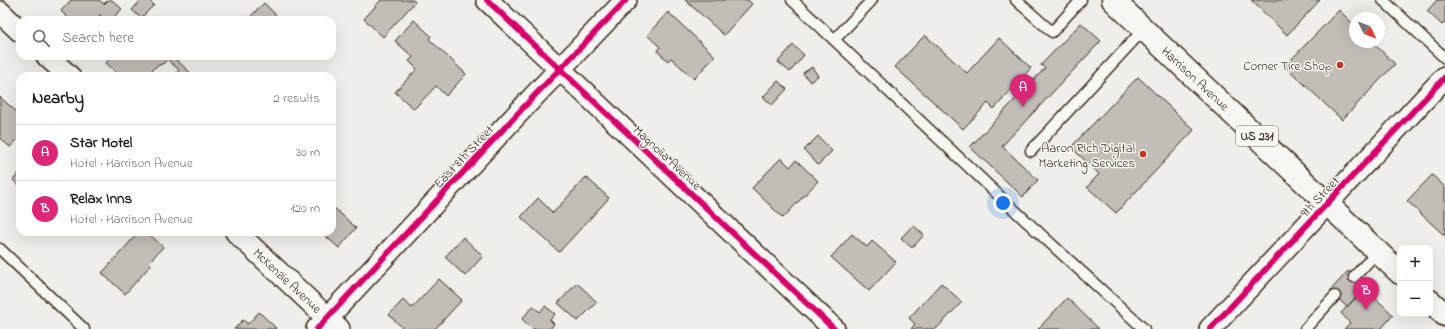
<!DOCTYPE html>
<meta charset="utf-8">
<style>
:root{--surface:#fff;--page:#f2f2f2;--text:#202124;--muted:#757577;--line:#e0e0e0;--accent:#db2777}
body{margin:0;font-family:"Indie Flower",sans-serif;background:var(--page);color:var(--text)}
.controls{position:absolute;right:12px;bottom:12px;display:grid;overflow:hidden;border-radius:8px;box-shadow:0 4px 16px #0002}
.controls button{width:36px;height:36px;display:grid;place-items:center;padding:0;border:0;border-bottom:1px solid var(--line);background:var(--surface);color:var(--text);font:20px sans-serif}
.compass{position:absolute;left:1349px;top:12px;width:36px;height:36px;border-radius:50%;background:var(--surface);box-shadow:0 4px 16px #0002;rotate:133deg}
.you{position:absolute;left:1003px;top:203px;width:14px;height:14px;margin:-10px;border:3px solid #fff;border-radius:50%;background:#1a73e8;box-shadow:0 0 0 6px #1a73e833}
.badge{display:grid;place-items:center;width:26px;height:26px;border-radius:50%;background:var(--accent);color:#fff;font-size:13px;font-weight:700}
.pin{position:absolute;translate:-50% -33px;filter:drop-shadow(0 1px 2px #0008)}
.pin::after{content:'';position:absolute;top:21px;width:14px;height:12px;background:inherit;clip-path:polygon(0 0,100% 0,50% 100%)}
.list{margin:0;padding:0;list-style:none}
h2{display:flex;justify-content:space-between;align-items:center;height:52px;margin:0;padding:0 16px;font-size:17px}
h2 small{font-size:13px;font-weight:400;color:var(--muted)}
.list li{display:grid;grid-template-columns:26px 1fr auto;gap:12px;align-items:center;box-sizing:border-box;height:56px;padding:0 16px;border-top:1px solid var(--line)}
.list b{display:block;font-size:15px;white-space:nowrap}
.list p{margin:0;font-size:13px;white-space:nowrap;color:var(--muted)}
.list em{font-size:13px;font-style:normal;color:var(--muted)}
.icon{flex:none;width:22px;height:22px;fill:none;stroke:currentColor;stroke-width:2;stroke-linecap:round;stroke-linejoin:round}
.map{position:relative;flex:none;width:1445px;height:329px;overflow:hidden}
.search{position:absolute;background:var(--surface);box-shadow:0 4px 16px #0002;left:16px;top:16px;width:320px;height:44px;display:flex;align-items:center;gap:10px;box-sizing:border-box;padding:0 14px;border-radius:12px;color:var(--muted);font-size:15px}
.panel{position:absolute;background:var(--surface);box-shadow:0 4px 16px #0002;left:16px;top:72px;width:320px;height:164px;border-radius:12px}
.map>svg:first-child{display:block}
</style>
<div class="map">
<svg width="1445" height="329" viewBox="0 0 1445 329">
<rect width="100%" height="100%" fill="#efeeea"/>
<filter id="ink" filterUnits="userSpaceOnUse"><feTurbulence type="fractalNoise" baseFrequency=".025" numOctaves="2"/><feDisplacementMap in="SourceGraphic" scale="8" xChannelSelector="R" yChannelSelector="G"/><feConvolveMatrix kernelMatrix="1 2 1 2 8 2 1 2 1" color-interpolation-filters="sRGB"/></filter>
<g filter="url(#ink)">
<!-- building -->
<path fill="#c2bdb7" stroke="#3b2a1e" d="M 71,0 L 99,0 L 104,4 L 108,0 L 112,0 L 122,9 L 111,20 L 105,20 L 100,15 L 96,20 L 70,20 L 61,11 Z
M 141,0 L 149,0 L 154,5 L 141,18 L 132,10 Z
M 381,0 L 413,0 L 415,2 L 383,37 L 364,19 Z
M 685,0 L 748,0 L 752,4 L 724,35 Z
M 1251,0 L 1320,0 L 1287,35 Z
M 1437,0 L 1445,0 L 1445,22 L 1442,25 L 1427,11 Z
M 264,3 L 280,19 L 279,20 L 253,20 L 250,17 Z
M 1339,10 L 1355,26 L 1355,42 L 1372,42 L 1395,64 L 1342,120 L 1285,66 Z
M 668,12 L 715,56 L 694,79 L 671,58 L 668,61 L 657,51 L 660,47 L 647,35 Z
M 414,20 L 431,36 L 429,39 L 466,74 L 446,96 L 436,86 L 414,109 L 395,92 L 417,69 L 409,61 L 413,57 L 395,41 Z
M 1081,23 L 1101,41 L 1002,146 L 1038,180 L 1023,197 L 970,147 L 1045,68 L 1041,65 Z
M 925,35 L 967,73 L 999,38 L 1031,68 L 994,109 L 988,103 L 963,129 L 895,67 Z
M 793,45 L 804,55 L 790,72 L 778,62 Z
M 112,56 L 172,56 L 194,76 L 174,76 L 179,70 L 167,59 L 164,63 L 155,67 L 146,76 L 120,76 L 106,63 Z
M 812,67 L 818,76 L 810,82 L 803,73 Z
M 1138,77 L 1194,130 L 1116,213 L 1087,187 L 1099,174 L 1071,147 Z
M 778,81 L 787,89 L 772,105 L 763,97 Z
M 0,97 L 20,115 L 20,137 L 10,147 L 0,138 Z
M 818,136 L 832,151 L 818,165 L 804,150 Z
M 781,158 L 790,167 L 796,160 L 818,181 L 783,218 L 752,188 Z
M 20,172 L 20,187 L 13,180 Z
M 1432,175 L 1445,187 L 1445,236 L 1407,201 Z
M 586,177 L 609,198 L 559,252 L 521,217 L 538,198 L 553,213 Z
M 332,206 L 356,228 L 339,248 L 321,232 L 332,232 Z
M 913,225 L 924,235 L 912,248 L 901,238 Z
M 139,232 L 147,232 L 163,247 L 149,262 L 151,265 L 125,294 L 102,273 Z
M 852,234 L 867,247 L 872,241 L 896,262 L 869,291 L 831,257 Z
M 463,237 L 483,256 L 465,276 L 445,257 Z
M 1348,271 L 1365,288 L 1347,307 L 1330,291 Z
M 439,279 L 462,300 L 435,329 L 404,329 L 389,315 L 403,300 L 412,308 Z
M 577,283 L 597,302 L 578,321 L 558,303 Z
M 941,283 L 962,302 L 936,329 L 911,329 L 915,324 L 909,318 Z
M 1365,288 L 1393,315 L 1381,329 L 1344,329 L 1350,323 L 1341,313 Z
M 1067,298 L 1099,329 L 1038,329 Z
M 533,306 L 540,312 L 545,306 L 555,314 L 550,320 L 554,324 L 550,329 L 532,329 L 522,319 Z
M 259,312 L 276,328 L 275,329 L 234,329 L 243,320 L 248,324 Z"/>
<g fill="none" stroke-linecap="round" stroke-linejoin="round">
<defs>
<path id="lane" d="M 792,0 L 1025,220 L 1144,329
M 1016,0 L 1052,32 L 1081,0
M 1383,0 L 1445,58
M 834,40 L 872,0
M 1031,151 L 1144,29
M 0,249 L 84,329
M 1354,277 L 1378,251
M 1305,329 L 1335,296"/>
<path id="street" d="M 487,0 L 834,329
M 0,12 L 20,31
M 47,56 L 69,76
M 236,232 L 339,329
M 317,329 L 537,93 L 626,0
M 1210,329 L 1445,77"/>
<path id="primary" d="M 1113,0 L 1400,273
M 1430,301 L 1445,315"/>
</defs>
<!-- lane casing -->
<use href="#lane" stroke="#3b2a1e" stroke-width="13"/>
<!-- street casing -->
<use href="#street" stroke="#3b2a1e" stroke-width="24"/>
<!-- primary casing -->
<use href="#primary" stroke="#3b2a1e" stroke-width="25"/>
<!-- lane -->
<use href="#lane" stroke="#f6f6f2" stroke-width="10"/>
<!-- street -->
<use href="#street" stroke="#f6f6f2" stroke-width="21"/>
<!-- primary -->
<use href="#primary" stroke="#f6f6f2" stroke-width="22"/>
<defs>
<path id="cycleway" d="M 487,0 L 834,329
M 317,329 L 537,93 L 626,0
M 1210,329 L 1445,77"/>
</defs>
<!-- cycleway casing -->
<use href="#cycleway" stroke="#f6f6f2" stroke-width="8"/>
<!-- cycleway -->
<use href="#cycleway" stroke="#d6006c" stroke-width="6"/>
</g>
</g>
<!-- markers -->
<g fill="#c8321e" stroke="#f6f6f2" stroke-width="1.5">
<circle cx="1340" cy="65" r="4"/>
<circle cx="1143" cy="154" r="4"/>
</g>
<g text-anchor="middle" stroke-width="3" stroke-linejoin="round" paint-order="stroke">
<!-- shield labels -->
<rect fill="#f6f6f2" stroke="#73675e" stroke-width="1" x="1236" y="126" width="42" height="20" rx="3"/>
<g font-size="12" font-weight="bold" fill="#3b2a1e">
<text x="1257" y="140">US 231</text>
</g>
<!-- poi labels -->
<g font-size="13" fill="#3b2a1e" stroke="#f6f6f2" text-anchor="end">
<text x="1332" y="70">Corner Tire Shop</text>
<text x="1135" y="152">Aaron Rich Digital<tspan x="1135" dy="15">Marketing Services</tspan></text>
</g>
<!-- street labels -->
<g font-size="13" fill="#3b2a1e" stroke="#f6f6f2">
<text transform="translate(1196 78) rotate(43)" y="5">Harrison Avenue</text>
<text transform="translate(463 156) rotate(-47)" y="5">East 8th Street</text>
<text transform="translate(668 157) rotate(43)" y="5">Magnolia Avenue</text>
<text transform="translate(1319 196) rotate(-47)" y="5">9th Street</text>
<text transform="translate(288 280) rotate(43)" y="5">McKenzie Avenue</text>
</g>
</g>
</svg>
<div class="controls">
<button>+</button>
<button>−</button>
</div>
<svg class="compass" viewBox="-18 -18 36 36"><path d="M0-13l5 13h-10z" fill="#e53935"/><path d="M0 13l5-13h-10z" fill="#757577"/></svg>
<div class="you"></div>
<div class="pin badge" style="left:1023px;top:107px">A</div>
<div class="pin badge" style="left:1366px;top:310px">B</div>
<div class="search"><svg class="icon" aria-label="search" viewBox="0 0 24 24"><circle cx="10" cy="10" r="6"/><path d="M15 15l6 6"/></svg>Search here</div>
<section class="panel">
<h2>Nearby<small>2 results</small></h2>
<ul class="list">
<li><span class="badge">A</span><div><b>Star Motel</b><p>Hotel · Harrison Avenue</p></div><em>30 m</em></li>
<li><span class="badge">B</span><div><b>Relax Inns</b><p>Hotel · Harrison Avenue</p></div><em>120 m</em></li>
</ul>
</section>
</div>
